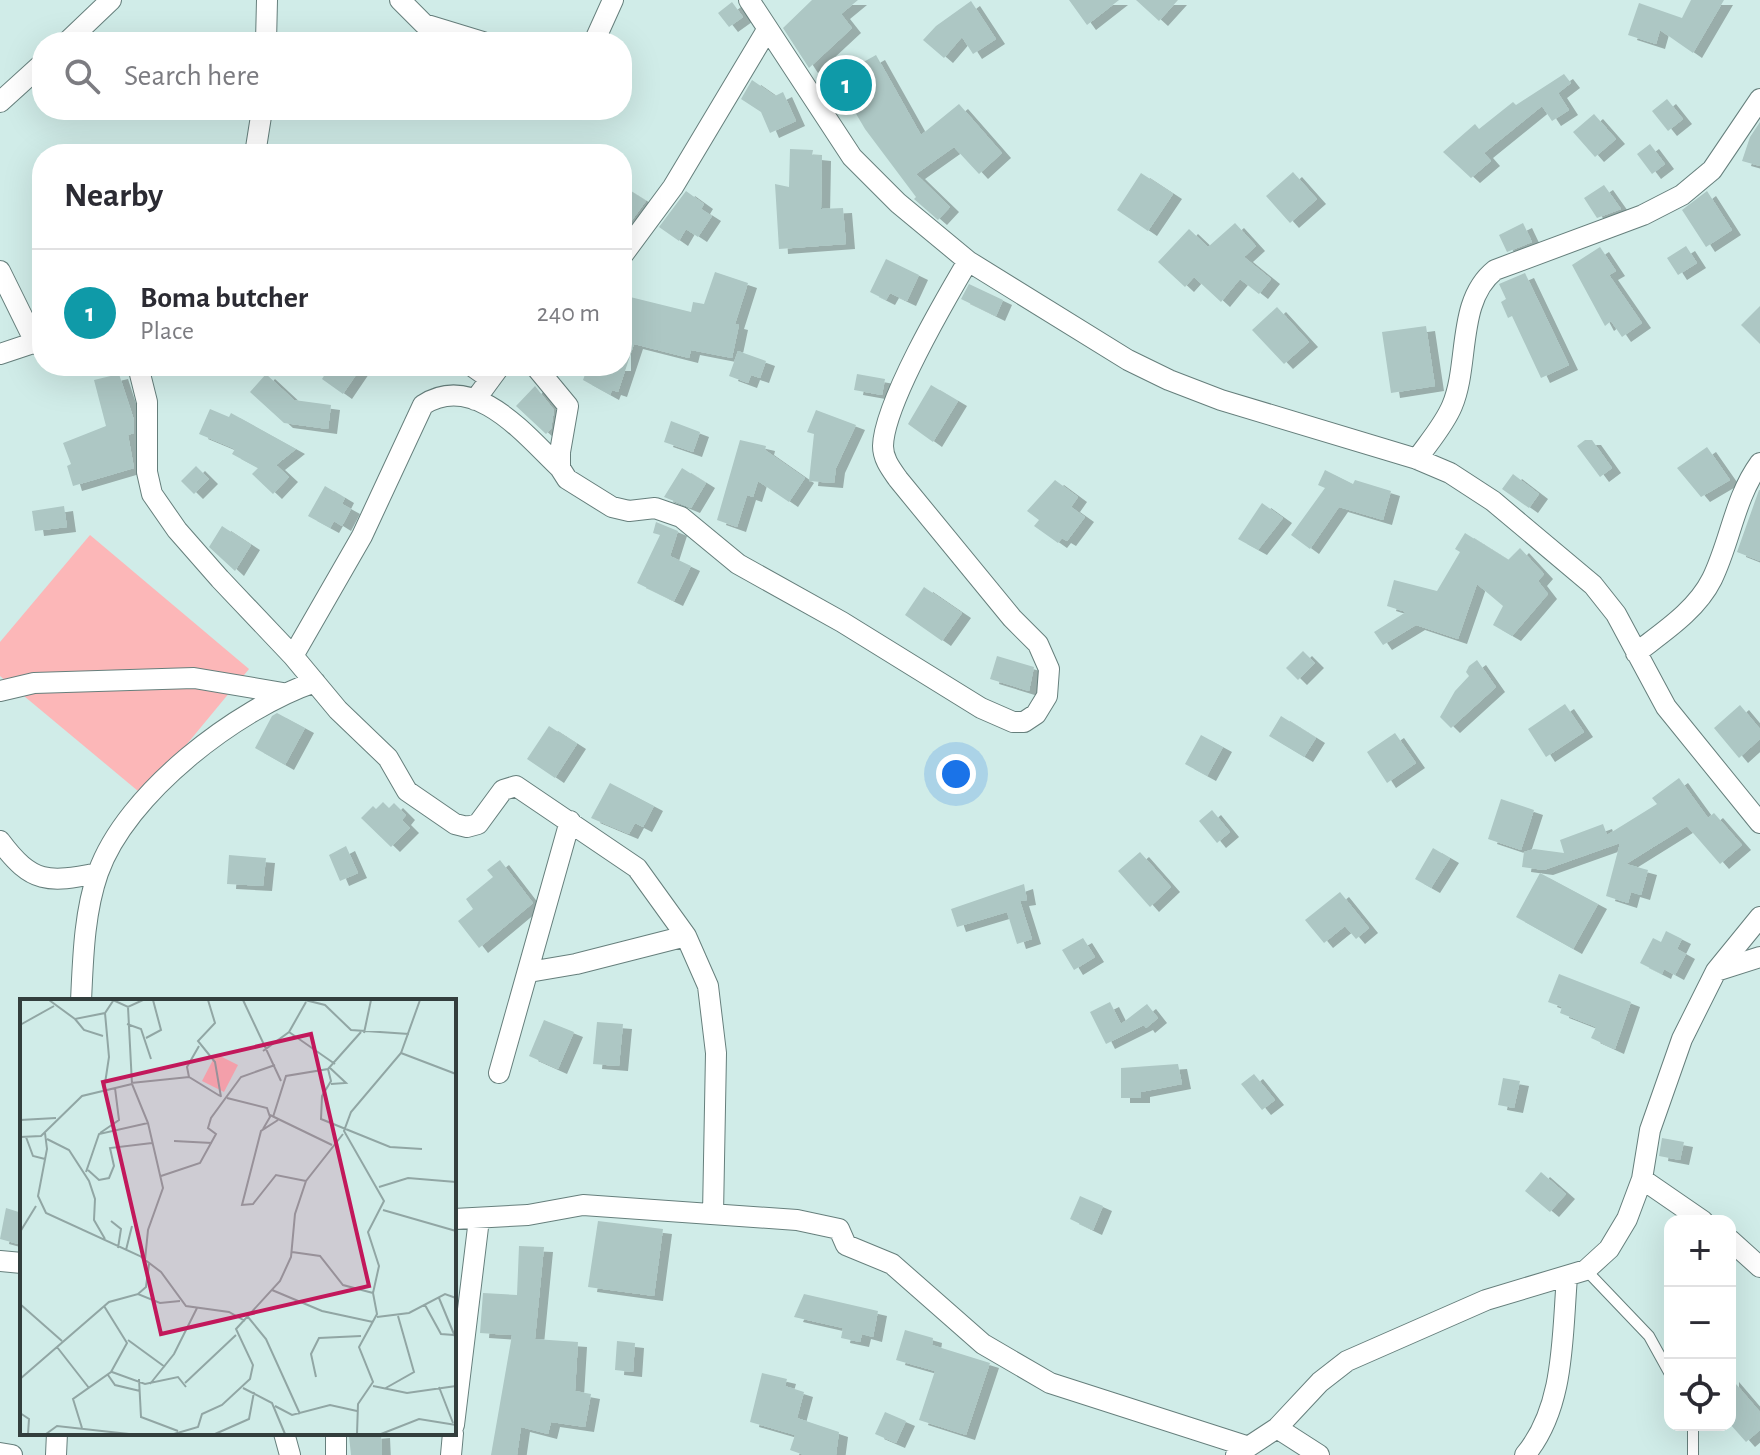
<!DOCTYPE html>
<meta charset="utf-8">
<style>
:root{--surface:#fff;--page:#f2f2f3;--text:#2b2b33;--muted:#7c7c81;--line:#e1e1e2;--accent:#a70e31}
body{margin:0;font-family:"Alegreya Sans",sans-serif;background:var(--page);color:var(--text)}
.controls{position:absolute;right:24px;bottom:24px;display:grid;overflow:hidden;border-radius:16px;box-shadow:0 8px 32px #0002}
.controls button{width:72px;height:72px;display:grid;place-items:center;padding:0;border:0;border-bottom:2px solid var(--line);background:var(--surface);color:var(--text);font:40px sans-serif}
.you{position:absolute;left:956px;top:774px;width:28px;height:28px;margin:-20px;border:6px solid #fff;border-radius:50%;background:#1a73e8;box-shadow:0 0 0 12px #1a73e833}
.badge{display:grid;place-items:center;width:52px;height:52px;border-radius:50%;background:var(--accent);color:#fff;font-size:26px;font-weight:700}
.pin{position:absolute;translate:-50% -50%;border:4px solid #fff;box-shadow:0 2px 8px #0006}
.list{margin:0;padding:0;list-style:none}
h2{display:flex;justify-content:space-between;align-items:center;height:104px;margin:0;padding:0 32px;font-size:34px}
h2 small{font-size:26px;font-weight:400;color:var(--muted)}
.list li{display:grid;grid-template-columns:52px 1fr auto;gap:24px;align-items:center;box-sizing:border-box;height:128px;padding:0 32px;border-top:2px solid var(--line)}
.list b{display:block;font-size:30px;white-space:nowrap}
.list p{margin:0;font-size:26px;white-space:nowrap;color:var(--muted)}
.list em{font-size:26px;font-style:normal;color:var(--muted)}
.icon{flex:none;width:44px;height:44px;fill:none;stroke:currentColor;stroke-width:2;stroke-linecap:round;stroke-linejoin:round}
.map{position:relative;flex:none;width:1760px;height:1455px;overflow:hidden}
.search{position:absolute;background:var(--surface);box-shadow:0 8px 32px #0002;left:32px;top:32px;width:600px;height:88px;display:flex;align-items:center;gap:20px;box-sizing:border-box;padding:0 28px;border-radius:32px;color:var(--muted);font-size:30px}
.panel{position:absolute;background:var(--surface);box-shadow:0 8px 32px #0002;left:32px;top:144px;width:600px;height:232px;border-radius:32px}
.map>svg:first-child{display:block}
</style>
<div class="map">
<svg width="1760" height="1455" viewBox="0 0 1760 1455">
<defs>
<filter id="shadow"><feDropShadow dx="9" dy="5" stdDeviation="0" flood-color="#0004"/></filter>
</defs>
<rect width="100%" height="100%" fill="#d0ece8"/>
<!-- green -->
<path fill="#fcb7b8" d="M 90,535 L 249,669 L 144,796 L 0,676 L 0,642 Z"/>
<!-- building -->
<path fill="#adc7c4" filter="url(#shadow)" d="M 812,0 L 858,0 L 841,14 L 852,28 L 809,68 L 783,28 Z
M 1069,0 L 1119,0 L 1087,25 Z
M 1136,0 L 1178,0 L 1159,21 Z
M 1691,0 L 1724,0 L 1693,53 L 1660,30 L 1656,44 L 1628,35 L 1639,3 L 1682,18 Z
M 971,1 L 996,39 L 973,54 L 962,37 L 944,58 L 923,40 L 936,26 Z
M 732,2 L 743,17 L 729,27 L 718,13 Z
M 876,55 L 921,135 L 959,104 L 1002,153 L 979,174 L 954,147 L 916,174 L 950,207 L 938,220 L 914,199 L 916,197 L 865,129 L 835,78 Z
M 1564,74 L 1571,83 L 1558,93 L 1569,110 L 1552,121 L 1542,106 L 1484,153 L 1491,161 L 1471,178 L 1443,152 L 1475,124 L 1479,129 L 1513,102 L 1516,105 Z
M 752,80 L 775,96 L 783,92 L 796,121 L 770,133 L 761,112 L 741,99 Z
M 1667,99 L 1683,119 L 1668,131 L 1652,111 Z
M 1594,114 L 1616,139 L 1595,157 L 1573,132 Z
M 1760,122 L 1760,166 L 1742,161 L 1750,137 Z
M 1650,144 L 1665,164 L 1652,174 L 1637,154 Z
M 790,149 L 813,150 L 812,155 L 822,156 L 821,209 L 843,208 L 846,244 L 779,249 L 775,184 L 789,187 Z
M 1293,172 L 1317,199 L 1290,223 L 1266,196 Z
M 1141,173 L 1173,194 L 1148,231 L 1117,210 Z
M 1604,185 L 1621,209 L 1597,218 L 1584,198 Z
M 622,186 L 646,201 L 622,234 Z
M 686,191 L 704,204 L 701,209 L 712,216 L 698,237 L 686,229 L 679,241 L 659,227 Z
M 1707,191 L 1732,230 L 1706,247 L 1682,210 Z
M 1235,223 L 1256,246 L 1244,257 L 1271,279 L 1259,294 L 1240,279 L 1221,302 L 1194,277 L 1185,287 L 1158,262 L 1189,229 L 1208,247 Z
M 1523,223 L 1532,242 L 1507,252 L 1499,235 Z
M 1686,246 L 1697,263 L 1678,275 L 1667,258 Z
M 1600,247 L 1616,271 L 1609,275 L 1642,323 L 1622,337 L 1611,321 L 1605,326 L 1572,265 Z
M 886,259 L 919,275 L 907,301 L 890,293 L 886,300 L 870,292 Z
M 715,272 L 748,283 L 735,324 L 739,325 L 732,358 L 691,350 L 689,358 L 634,344 L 618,392 L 612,390 L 610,395 L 583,380 L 588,366 L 622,366 L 622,295 L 691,312 L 693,302 L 704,304 Z
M 1525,273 L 1569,365 L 1541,378 L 1512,316 L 1508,318 L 1501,302 L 1506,299 L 1499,284 Z
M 969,284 L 1003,300 L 996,316 L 961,299 Z
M 1760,306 L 1760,344 L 1741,325 Z
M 1277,307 L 1309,342 L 1284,364 L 1252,330 Z
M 1426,326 L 1435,386 L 1391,393 L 1382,332 Z
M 738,351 L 766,361 L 760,378 L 751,375 L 748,383 L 729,376 Z
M 330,366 L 362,366 L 343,394 L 322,379 Z
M 119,374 L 134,420 L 134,433 L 128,435 L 134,468 L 73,486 L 67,466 L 71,464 L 63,443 L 106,426 L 94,380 Z
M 266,374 L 294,400 L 331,405 L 328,429 L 284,423 L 250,392 Z
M 857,374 L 885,379 L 882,395 L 854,390 Z
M 931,385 L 958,401 L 933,442 L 908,424 Z
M 535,386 L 554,410 L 551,429 L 546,434 L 516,406 Z
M 210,409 L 229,417 L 231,413 L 296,449 L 276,465 L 289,477 L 273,494 L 252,474 L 258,468 L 232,454 L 235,449 L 199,434 Z
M 816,410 L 856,425 L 836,468 L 834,483 L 809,481 L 814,434 L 807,432 Z
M 671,421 L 700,432 L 693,452 L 664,442 Z
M 740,440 L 766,446 L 765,450 L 805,478 L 789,502 L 758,481 L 753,497 L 747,495 L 737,527 L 717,520 Z
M 1585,440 L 1592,440 L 1612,468 L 1600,477 L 1577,446 Z
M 1707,447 L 1730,480 L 1701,497 L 1677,468 Z
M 196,466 L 209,479 L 194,494 L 181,481 Z
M 682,468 L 706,483 L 691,508 L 664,497 Z
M 1325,470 L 1353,484 L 1355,480 L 1391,491 L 1383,520 L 1339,507 L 1310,549 L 1291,535 L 1325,488 L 1318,485 Z
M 1513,474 L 1539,494 L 1529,508 L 1502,489 Z
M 1055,480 L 1078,497 L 1071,507 L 1085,517 L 1067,541 L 1062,538 L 1058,543 L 1034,526 L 1039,520 L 1027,511 Z
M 325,486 L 345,498 L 342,504 L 351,509 L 342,526 L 334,521 L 330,528 L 308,516 Z
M 1759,490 L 1760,490 L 1760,561 L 1737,552 Z
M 1262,503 L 1283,518 L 1258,550 L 1238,539 Z
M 64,506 L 67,527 L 35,531 L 32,511 Z
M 656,522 L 678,531 L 670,556 L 691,566 L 674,601 L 637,583 L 660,535 L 653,533 Z
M 222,526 L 251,545 L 235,571 L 209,547 Z
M 1465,533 L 1508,560 L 1520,548 L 1544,574 L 1538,581 L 1548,594 L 1512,636 L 1493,625 L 1503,606 L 1477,584 L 1458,639 L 1416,625 L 1383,645 L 1374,632 L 1406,612 L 1387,606 L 1394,580 L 1437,591 L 1460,552 L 1455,549 Z
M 924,587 L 962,613 L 942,641 L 905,615 Z
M 1303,651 L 1315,663 L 1298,680 L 1286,668 Z
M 997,656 L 1034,667 L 1029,691 L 990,679 Z
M 1477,660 L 1496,687 L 1451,728 L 1440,717 L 1455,691 L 1469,676 L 1466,672 L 1469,666 Z
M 1565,704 L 1584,732 L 1546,757 L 1528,729 Z
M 1740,705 L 1760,729 L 1760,739 L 1739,758 L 1714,728 Z
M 277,713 L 305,728 L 285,765 L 255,748 L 272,716 Z
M 1281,716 L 1316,738 L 1304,757 L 1269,736 Z
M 549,726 L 577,744 L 555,778 L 527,759 Z
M 1395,733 L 1416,763 L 1387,783 L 1367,752 Z
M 1201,735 L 1223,747 L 1207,776 L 1185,764 Z
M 1679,778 L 1708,818 L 1714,813 L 1742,845 L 1720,864 L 1687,826 L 1626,864 L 1648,870 L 1641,895 L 1631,892 L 1628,903 L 1606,896 L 1620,843 L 1544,870 L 1522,867 L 1524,852 L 1534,849 L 1564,853 L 1560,840 L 1603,824 L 1607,835 L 1657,804 L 1652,798 Z
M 610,783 L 654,806 L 643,827 L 635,823 L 629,834 L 591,818 Z
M 1501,799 L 1534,810 L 1521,850 L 1488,839 Z
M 383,802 L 389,808 L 394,803 L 406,815 L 402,820 L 410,828 L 391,847 L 361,818 L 373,806 L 376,809 Z
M 1212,810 L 1230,832 L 1217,843 L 1199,821 Z
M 346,846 L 358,873 L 340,881 L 329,855 Z
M 1433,848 L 1450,858 L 1431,888 L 1415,879 Z
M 1140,852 L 1171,887 L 1150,907 L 1118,871 Z
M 229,855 L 266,858 L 263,886 L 227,884 Z
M 500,860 L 533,903 L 479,948 L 458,921 L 473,909 L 466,899 L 493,877 L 487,870 Z
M 1540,873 L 1598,904 L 1573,949 L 1516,917 Z
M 1024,884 L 1027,900 L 1020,901 L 1032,939 L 1017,944 L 1007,912 L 957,927 L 951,909 Z
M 1340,892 L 1369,928 L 1356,939 L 1345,926 L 1324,943 L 1305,920 Z
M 1666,931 L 1682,939 L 1677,949 L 1686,954 L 1675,975 L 1664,969 L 1662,974 L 1640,963 L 1653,938 L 1661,942 Z
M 1083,938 L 1095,957 L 1074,970 L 1062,950 Z
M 1559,974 L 1631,1002 L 1615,1049 L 1591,1038 L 1596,1027 L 1560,1013 L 1562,1007 L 1548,1002 Z
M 1110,1002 L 1121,1024 L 1147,1004 L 1158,1018 L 1146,1028 L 1144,1025 L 1106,1044 L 1090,1012 Z
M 544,1020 L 574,1032 L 558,1069 L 529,1056 Z
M 597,1022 L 623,1024 L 619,1066 L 593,1064 Z
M 1178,1064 L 1182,1084 L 1141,1092 L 1141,1098 L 1121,1098 L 1121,1068 Z
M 1254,1074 L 1275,1100 L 1262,1110 L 1241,1084 Z
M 1503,1078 L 1520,1081 L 1514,1108 L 1498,1105 Z
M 1662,1138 L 1684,1142 L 1680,1160 L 1659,1156 Z
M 1541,1172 L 1566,1194 L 1550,1212 L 1525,1191 Z
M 1080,1196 L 1103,1206 L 1093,1230 L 1070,1219 Z
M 6,1208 L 22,1213 L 22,1245 L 0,1239 Z
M 598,1221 L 663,1229 L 654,1296 L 588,1287 Z
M 519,1246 L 544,1247 L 535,1339 L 578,1342 L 575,1391 L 591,1394 L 585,1427 L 551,1422 L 548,1434 L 521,1427 L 517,1455 L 491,1455 L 512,1335 L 480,1333 L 483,1293 L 517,1295 Z
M 804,1294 L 878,1311 L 873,1337 L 862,1334 L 860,1342 L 841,1338 L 843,1328 L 794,1317 Z
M 905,1330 L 933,1338 L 932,1345 L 990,1363 L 966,1435 L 919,1420 L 935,1371 L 896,1360 Z
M 617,1341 L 635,1343 L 633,1372 L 615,1370 Z
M 762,1373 L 787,1379 L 785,1386 L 804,1392 L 797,1418 L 839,1432 L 836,1455 L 804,1455 L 790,1450 L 795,1435 L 750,1422 Z
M 1730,1377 L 1760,1412 L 1760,1430 L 1746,1442 L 1730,1424 Z
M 885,1412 L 906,1421 L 896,1443 L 875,1434 Z
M 381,1433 L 382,1455 L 351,1455 L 349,1436 Z"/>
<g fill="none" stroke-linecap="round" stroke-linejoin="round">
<defs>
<path id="lane" d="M 1586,1270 L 1649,1336 L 1670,1374
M 1693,1455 L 1693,1425"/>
<path id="street" d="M 400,0 L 424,24 L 483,42
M 749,0 L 852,157 L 898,203 L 968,261 L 1128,360 L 1169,380 L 1221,400 L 1417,459 L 1450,473 L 1493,501 L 1593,585 L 1616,614 L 1666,707 L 1760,823
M 67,42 L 111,0
M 266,42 L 267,0
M 594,42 L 613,0
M 0,102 L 42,64
M 255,154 L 262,110
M 622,256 L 673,187 L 767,30
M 0,271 L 36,344
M 0,354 L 42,340
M 138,366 L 147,402 L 147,472 L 152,494 L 177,530 L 220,579 L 293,656 L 338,710 L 388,758 L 407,791 L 455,824 L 467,827 L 478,824 L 503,790 L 516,786 L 637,868 L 686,936 L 708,986 L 716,1053 L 713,1214
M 472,366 L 489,378
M 535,366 L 568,406 L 560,452 L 560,468 L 567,479 L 612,507 L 629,511 L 655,508 L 681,517 L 738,564 L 842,622 L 981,708 L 1013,722 L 1024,722 L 1036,714 L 1047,696 L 1049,669 L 1038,644 L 1012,618 L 898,479 C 891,469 883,459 883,446 C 884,404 945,300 968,261
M 475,400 L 500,366
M 1417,459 C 1429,442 1444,425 1452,406 C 1470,364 1456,301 1495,270 L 1643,215 L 1682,195 L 1712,170 L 1760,99
M 1636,653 C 1663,632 1696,611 1712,579 C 1731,540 1734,499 1760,463
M 293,656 L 362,536 L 423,405 C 475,371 526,436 560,468
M 0,691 L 34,683 L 194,678 L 283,693
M 0,841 C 32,884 48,883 98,873
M 1716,971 L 1760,957
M 529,972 L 576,964 L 686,936
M 81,1001 C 83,959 84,913 98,873 C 126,793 238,708 315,682
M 499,1073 L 570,821
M 1642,1179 L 1703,1221
M 454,1219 L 528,1215 L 583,1205 L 797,1220 L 839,1229 L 846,1245 L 892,1264 L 983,1344 L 1050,1383 L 1246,1446
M 1730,1240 L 1760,1267
M 0,1261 L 22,1263
M 454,1425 L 479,1219
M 1277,1428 L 1319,1455
M 284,1433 L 290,1455
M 0,1453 L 12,1455
M 56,1455 L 57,1433
M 336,1455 L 336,1433
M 451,1455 L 453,1433
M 1236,1455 L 1277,1428 L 1320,1382 L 1347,1361 L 1486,1300 L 1586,1270 L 1609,1249 L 1627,1219 L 1642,1179 L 1650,1130 L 1682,1039 L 1716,971 L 1760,917
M 1525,1455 C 1565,1407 1562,1337 1567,1277"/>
</defs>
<!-- lane casing -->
<use href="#lane" stroke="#667f7c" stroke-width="12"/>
<!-- street casing -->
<use href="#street" stroke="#667f7c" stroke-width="22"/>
<!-- lane -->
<use href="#lane" stroke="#fff" stroke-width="10"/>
<!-- street -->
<use href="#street" stroke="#fff" stroke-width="20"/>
</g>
<!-- overview -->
<g transform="translate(20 999)">
<rect width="436" height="436" fill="#d0ece8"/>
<path d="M 196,55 L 218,66 L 204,93 L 182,82 Z" fill="#fcb7b8"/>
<path fill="none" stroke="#91a6a4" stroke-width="2" d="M 29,1 L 55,20 L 85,14 L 93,2M 93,1 L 108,8 L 123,1M 188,1 L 195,24 L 178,42 L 195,63 L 201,98M 223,1 L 261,82M 285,1 L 305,6 L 331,31 L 389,35M 108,8 L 112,85 L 128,124 L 143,189 L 128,231 L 125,261M 55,20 L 64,31 L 83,37M 107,25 L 121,30 L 131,60M 0,26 L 34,7M 269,33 L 315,65M 344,34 L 351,1M 126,39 L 141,31 L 133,1M 243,52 L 269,33 L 286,3M 381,54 L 436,75M 309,68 L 326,84 L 311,85M 308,70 L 311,82 L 302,97 L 301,120 L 370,148 L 402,150M 169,78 L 167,68 L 179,47M 111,84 L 169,78 L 200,97M 84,91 L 89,58 L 85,14M 207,99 L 247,109 L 250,118 L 243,130M 250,116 L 312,146M 253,118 L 266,77 L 308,70 L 341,33M 0,121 L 36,119M 258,121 L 241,132 L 222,206 L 233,205 L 256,176 L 286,182M 25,134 L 27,150 L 18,197 L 26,214 L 120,257 L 141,273 L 166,307 L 209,313 L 225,322M 80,134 L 99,121 L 95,89M 0,138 L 21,137 L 62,97 L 112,85M 6,138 L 13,157 L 25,160M 27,140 L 49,151 L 69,182 L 75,200 L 74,221 L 85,240M 154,142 L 192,144M 68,171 L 79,181 L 89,179 L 94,167 L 90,149 L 132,144M 66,173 L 79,135 L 128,124M 141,177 L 180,164 L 196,135 L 188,129 L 191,119 L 221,78 L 255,66M 359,188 L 388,179 L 436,183M 363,211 L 436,232M 91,222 L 101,230 L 98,249M 0,233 L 16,207M 106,251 L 112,227M 272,253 L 300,257 L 323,286 L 353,294M 252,291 L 302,312 L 353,323M 118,295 L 126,288 L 129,265M 419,299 L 436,340M 0,305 L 42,342M 405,306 L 421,335 L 434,336M 228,318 L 246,340 L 280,415M 357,318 L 389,314 L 425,295 L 436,299M 108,341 L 145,368M 37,348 L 69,389M 92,373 L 125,385 L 158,378 L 166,388M 88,376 L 95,386 L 120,392M 296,378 L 291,355 L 299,339 L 341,337M 0,380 L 89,303 L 118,295 L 140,304 L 160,302M 119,380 L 121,418 L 158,432M 165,384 L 216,336M 130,385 L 154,355 L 177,309M 353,387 L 387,394 L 436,387M 419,388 L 433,424M 223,389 L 252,404 L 265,435M 364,390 L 394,373 L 378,317M 255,407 L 272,416 L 310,406 L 337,412M 0,414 L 9,420 L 8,435M 62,429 L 53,400 L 91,373 L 107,344 L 84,307M 26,435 L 37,427 L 109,435M 154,435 L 178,428 L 182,415 L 202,406 L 230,380 L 233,366 L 216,330 L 260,282 L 271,258 L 275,215 L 286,182 L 323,135M 195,435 L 229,420 L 234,393M 337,435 L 338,405 L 353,383 L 339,348 L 357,315 L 353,294 L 359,267 L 348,233 L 364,202 L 324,132 L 331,113 L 381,54 L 400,1M 361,435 L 399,420 L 436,426"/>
<path fill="#c2185b" fill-opacity="0.15" stroke="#c2185b" stroke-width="4" d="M 291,35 L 349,287 L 141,335 L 83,83 Z"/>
<rect width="436" height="436" fill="none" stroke="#333e3d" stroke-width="4"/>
</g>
</svg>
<div class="controls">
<button>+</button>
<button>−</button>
<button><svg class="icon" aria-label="locate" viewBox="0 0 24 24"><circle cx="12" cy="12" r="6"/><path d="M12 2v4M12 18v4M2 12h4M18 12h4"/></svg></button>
</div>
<div class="you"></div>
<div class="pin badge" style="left:846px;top:85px;background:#0f9aa8">1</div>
<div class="search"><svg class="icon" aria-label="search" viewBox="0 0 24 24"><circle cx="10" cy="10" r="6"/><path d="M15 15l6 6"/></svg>Search here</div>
<section class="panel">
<h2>Nearby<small></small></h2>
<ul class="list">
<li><span class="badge" style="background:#0f9aa8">1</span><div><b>Boma butcher</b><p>Place</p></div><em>240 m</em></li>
</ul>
</section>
</div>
